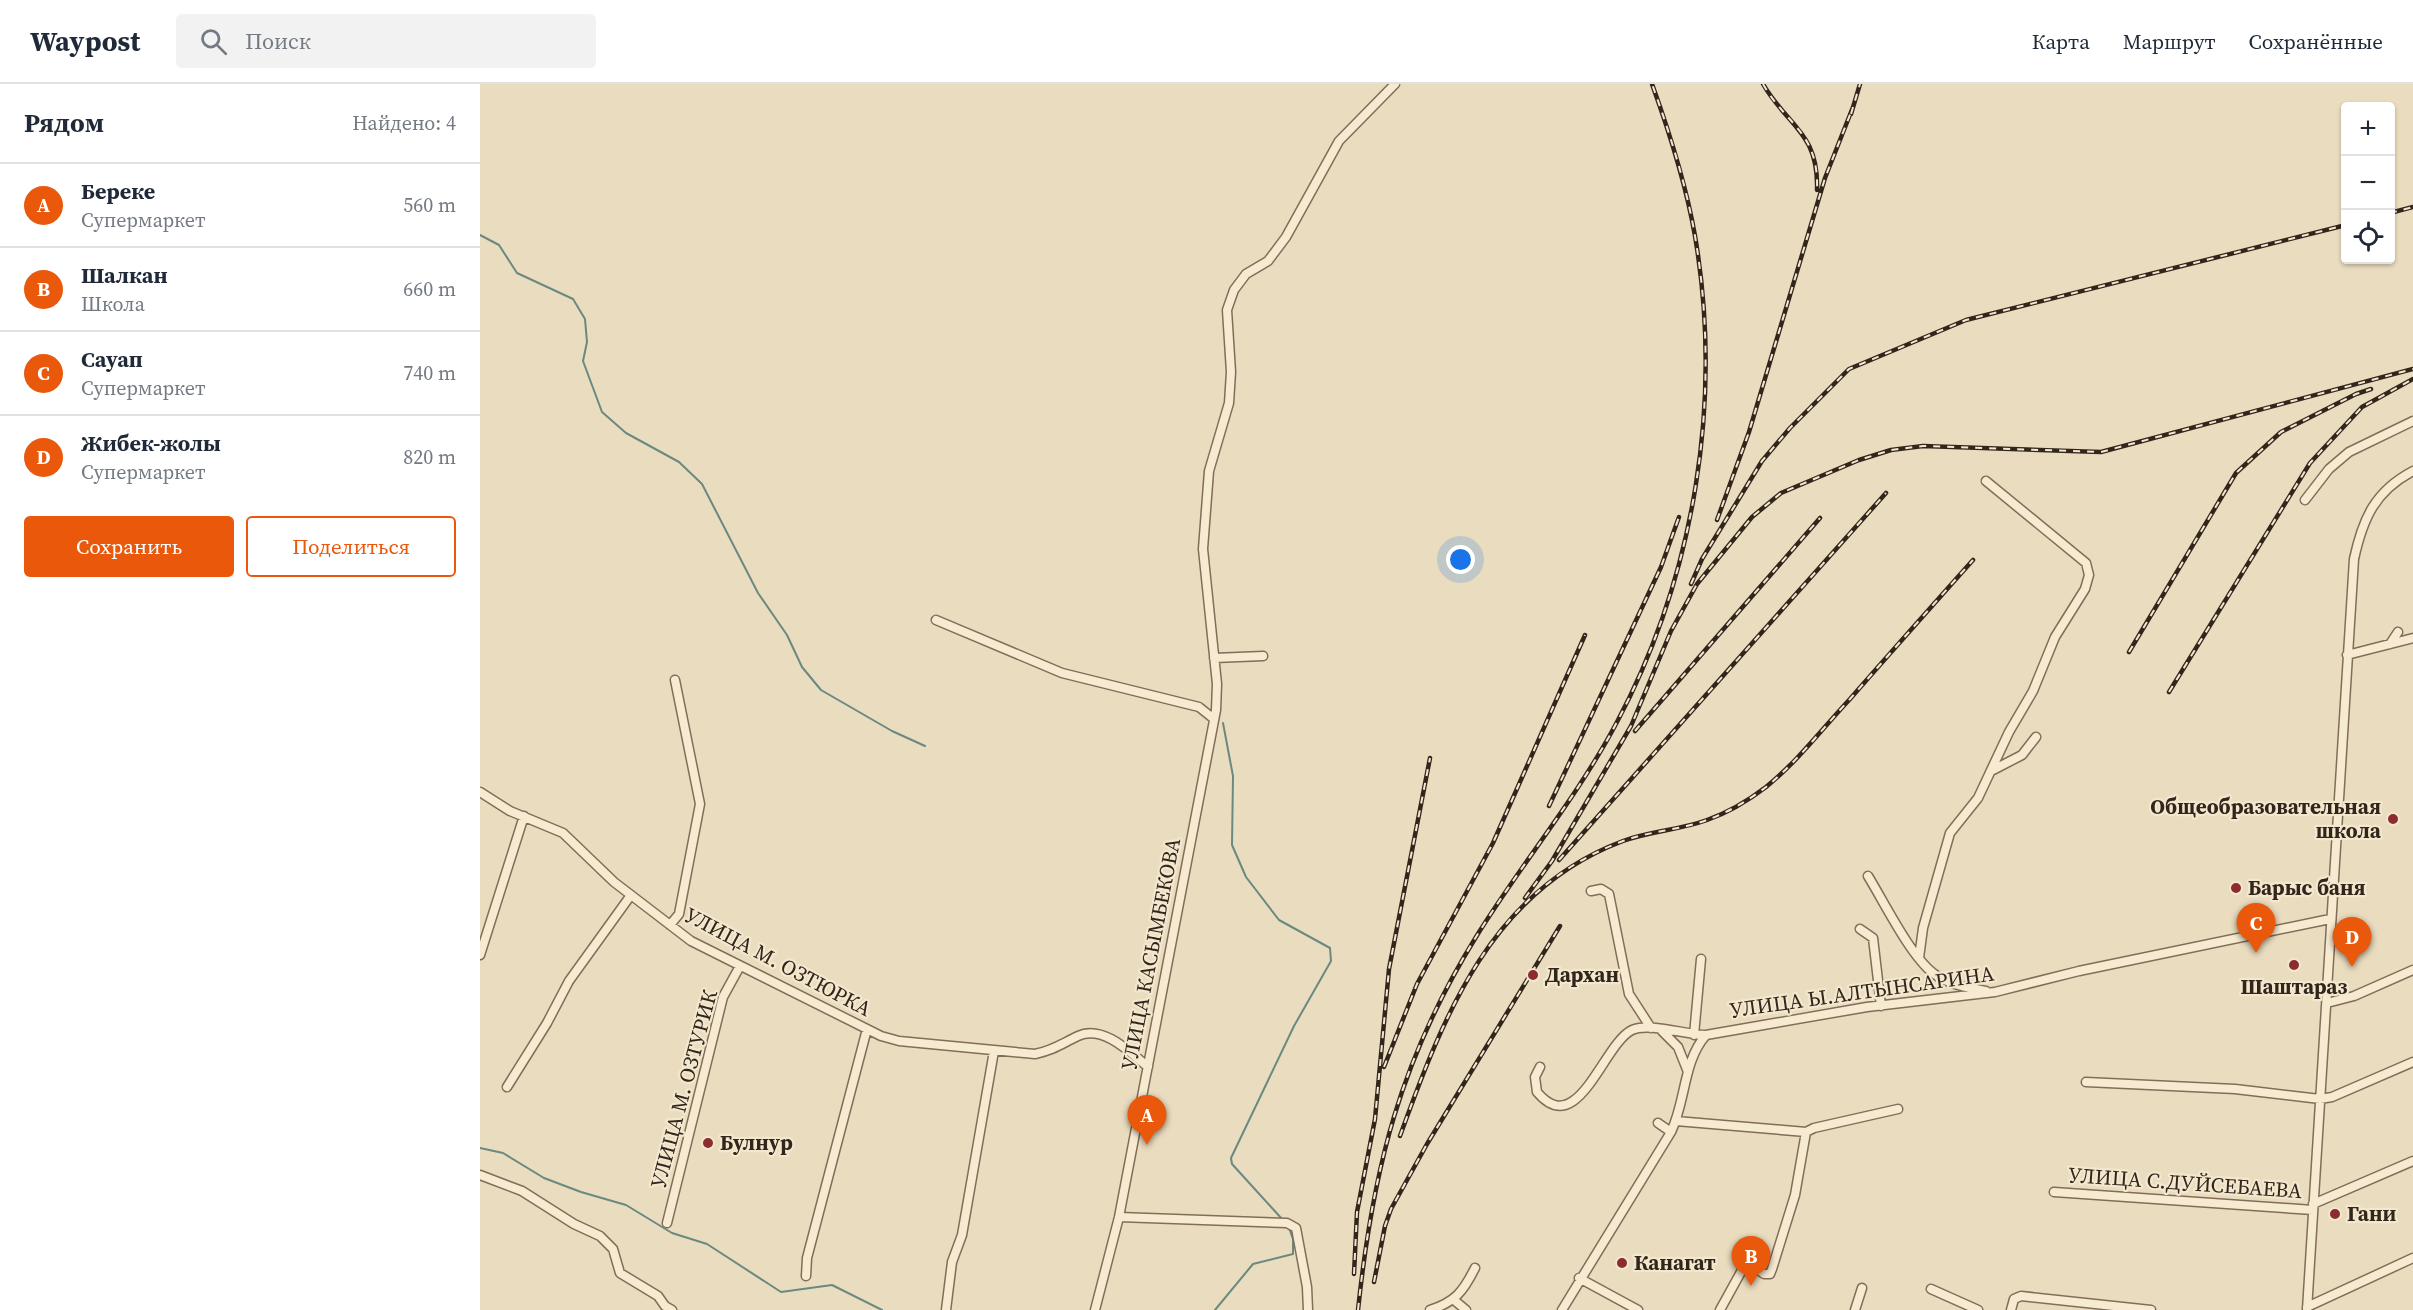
<!DOCTYPE html>
<html lang="ru">
<meta charset="utf-8">
<style>
:root{--surface:#fff;--page:#f2f2f3;--text:#1f2937;--muted:#747a83;--line:#e0e1e3;--accent:#ea580c}
body{margin:0;font-family:"Source Serif 4",serif;background:var(--page);color:var(--text)}
.controls{position:absolute;right:18px;top:18px;display:grid;overflow:hidden;border-radius:6px;box-shadow:0 2px 4px #0004}
.controls button{width:54px;height:54px;display:grid;place-items:center;padding:0;border:0;border-bottom:2px solid var(--line);background:var(--surface);color:var(--text);font:30px sans-serif}
.you{position:absolute;left:981px;top:476px;width:21px;height:21px;margin:-15px;border:4px solid #fff;border-radius:50%;background:#1a73e8;box-shadow:0 0 0 9px #1a73e833}
.badge{display:grid;place-items:center;width:39px;height:39px;border-radius:50%;background:var(--accent);color:#fff;font-size:20px;font-weight:700}
.pin{position:absolute;translate:-50% -50px;filter:drop-shadow(0 2px 3px #0008)}
.pin::after{content:'';position:absolute;top:32px;width:21px;height:18px;background:inherit;clip-path:polygon(0 0,100% 0,50% 100%)}
.list{margin:0;padding:0;list-style:none}
h2{display:flex;justify-content:space-between;align-items:center;height:78px;margin:0;padding:0 24px;font-size:26px}
h2 small{font-size:20px;font-weight:400;color:var(--muted)}
.list li{display:grid;grid-template-columns:39px 1fr auto;gap:18px;align-items:center;box-sizing:border-box;height:84px;padding:0 24px;border-top:2px solid var(--line)}
.list b{display:block;font-size:22px;white-space:nowrap}
.list p{margin:0;font-size:20px;white-space:nowrap;color:var(--muted)}
.list em{font-size:20px;font-style:normal;color:var(--muted)}
.actions{display:flex;gap:12px;padding:18px 24px}
.actions a{flex:1;padding:14px 0;border:2px solid var(--accent);border-radius:6px;text-align:center;font-size:21px;color:var(--accent)}
.actions .main{background:var(--accent);color:#fff}
.icon{flex:none;width:33px;height:33px;fill:none;stroke:currentColor;stroke-width:2;stroke-linecap:round;stroke-linejoin:round}
.map{position:relative;flex:none;width:1933px;height:1226px;overflow:hidden}
header{display:flex;align-items:center;gap:36px;box-sizing:border-box;height:84px;padding:0 30px;background:var(--surface);border-bottom:2px solid var(--line)}
header strong{font-size:28px}
nav{display:flex;gap:33px;margin-inline-start:auto;font-size:21px}
.search{width:420px;height:54px;background:var(--page);display:flex;align-items:center;gap:15px;box-sizing:border-box;padding:0 21px;border-radius:6px;color:var(--muted);font-size:22px}
main{display:flex}
aside{flex:1;background:var(--surface)}
.map>svg:first-child{display:block}
</style>
<header>
<strong>Waypost</strong>
<div class="search"><svg class="icon" aria-label="search" viewBox="0 0 24 24"><circle cx="10" cy="10" r="6"/><path d="M15 15l6 6"/></svg>Поиск</div>
<nav><a>Карта</a><a>Маршрут</a><a>Сохранённые</a></nav>
</header>
<main>
<aside>
<h2>Рядом<small>Найдено: 4</small></h2>
<ul class="list">
<li><span class="badge">A</span><div><b>Береке</b><p>Супермаркет</p></div><em>560 m</em></li>
<li><span class="badge">B</span><div><b>Шалкан</b><p>Школа</p></div><em>660 m</em></li>
<li><span class="badge">C</span><div><b>Сауап</b><p>Супермаркет</p></div><em>740 m</em></li>
<li><span class="badge">D</span><div><b>Жибек-жолы</b><p>Супермаркет</p></div><em>820 m</em></li>
</ul>
<div class="actions"><a class="main">Сохранить</a><a>Поделиться</a></div>
</aside>
<div class="map">
<svg width="1933" height="1226" viewBox="0 0 1933 1226">
<rect width="100%" height="100%" fill="#eadcbf"/>
<g fill="none" stroke-linecap="round" stroke-linejoin="round">
<!-- stream -->
<path stroke="#6a8981" stroke-width="2" d="M 0,151 L 19,161 L 37,189 L 93,215 L 105,235 L 107,258 L 103,277 L 122,328 L 146,349 L 199,378 L 222,400 L 278,509 L 307,551 L 322,583 L 341,606 L 412,647 L 445,662
M 743,639 L 753,692 L 752,761 L 766,793 L 799,836 L 850,864 L 851,877 L 814,942 L 751,1074 L 752,1080 L 802,1135
M 0,1064 L 23,1069 L 64,1094 L 101,1108 L 146,1121 L 192,1149 L 227,1160 L 301,1208 L 352,1201 L 402,1226
M 735,1226 L 773,1180 L 813,1170 L 813,1155 L 809,1144"/>
<defs>
<path id="minor" d="M 1825,416 L 1849,385 L 1869,368 L 1933,337
M 456,536 L 582,589 L 719,623 L 734,635
M 1910,560 L 1918,548
M 1867,571 L 1933,554
M 734,574 L 783,572
M 1513,686 L 1542,671 L 1556,653
M 0,708 L 30,727 L 83,749 L 134,798 L 211,857 L 401,952 L 419,957 L 555,970 C 574,966 581,960 598,952 C 623,940 651,969 668,983
M 1388,792 C 1404,818 1430,871 1453,889 C 1466,900 1489,904 1506,907
M 1111,807 L 1121,805 L 1129,810 L 1149,910 L 1171,944
M 190,841 L 199,830 L 220,720 L 195,596
M 1380,845 L 1393,854 L 1401,922
M 0,871 L 44,732
M 1439,874 L 1443,844 L 1470,749 L 1498,714 L 1529,648 L 1553,607 L 1575,553 L 1605,505 L 1609,491 L 1606,479 L 1506,397
M 1847,919 L 1874,912 L 1933,886
M 1182,947 L 1198,963 L 1208,988
M 1214,951 L 1221,875
M 1060,983 L 1055,993 L 1057,1008 C 1098,1057 1123,960 1152,946 C 1168,938 1207,951 1226,951
M 1606,998 L 1755,1005 L 1840,1015 L 1852,1013 L 1933,978
M 27,1003 L 67,939 L 89,897 L 151,811
M 1196,1037 L 1326,1048 L 1334,1044 L 1418,1025
M 1178,1039 L 1191,1048
M 0,1091 L 42,1107 L 94,1140 L 120,1152 L 133,1165 L 140,1189 L 178,1212 L 185,1222 L 192,1226
M 1574,1108 L 1833,1126
M 1833,1120 L 1933,1077
M 639,1133 L 807,1139 L 816,1144 L 827,1203 L 828,1226
M 187,1139 L 243,913 L 260,882
M 326,1192 L 327,1174 L 387,945
M 1099,1194 L 1158,1226
M 1451,1205 L 1498,1226
M 974,1216 L 986,1226
M 1827,1223 L 1933,1174
M 466,1226 L 472,1178 L 482,1151 L 514,967
M 615,1226 L 639,1133 L 736,626 L 737,600 L 723,465 L 729,387 L 749,319 L 751,288 L 747,226 L 754,206 L 766,190 L 788,177 L 806,153 L 859,57 L 915,0
M 950,1226 C 975,1218 983,1208 995,1184
M 1082,1226 L 1191,1048 C 1206,1017 1203,977 1226,951 L 1387,923 L 1515,908 L 1599,887 L 1850,835
M 1240,1226 L 1267,1177 L 1284,1190 L 1290,1190 L 1292,1185 L 1315,1111 L 1326,1048
M 1375,1226 L 1382,1204
M 1531,1226 L 1534,1215 L 1541,1212 L 1671,1226
M 1827,1226 L 1874,475 C 1883,434 1895,407 1933,387"/>
</defs>
<!-- minor casing -->
<use href="#minor" stroke="#826d58" stroke-width="11"/>
<!-- minor -->
<use href="#minor" stroke="#f6ead1" stroke-width="8"/>
<defs>
<path id="rail" d="M 1283,0 C 1307,42 1339,48 1337,106
M 1371,30 L 1380,0
M 1910,129 L 1933,123
M 1237,436 L 1269,348 L 1345,94 L 1373,23
M 1211,500 L 1222,475 L 1282,377 L 1310,344 L 1369,285 L 1486,236 L 1866,141
M 1649,568 L 1756,389 L 1801,348 L 1876,310 L 1891,305
M 1689,608 L 1830,379 L 1882,323 L 1933,295
M 1155,647 L 1340,434
M 1069,722 L 1181,483 L 1199,433
M 1079,776 L 1406,409
M 1045,814 L 1072,777 L 1151,642 L 1191,547 L 1217,500 L 1272,433 L 1301,409 L 1379,376 L 1411,366 L 1443,362 L 1621,368 L 1933,285
M 904,983 L 937,900 L 1013,759 L 1105,551
M 920,1052 C 964,930 1012,806 1143,757 C 1170,747 1200,746 1227,736 C 1247,729 1269,716 1286,703 C 1318,677 1342,645 1370,615 C 1411,568 1452,522 1493,476
M 874,1190 L 877,1128 L 895,1035 L 909,885 L 950,674
M 894,1198 L 905,1142 L 911,1125 L 947,1060 L 1080,842
M 878,1226 C 893,1084 920,976 996,853 C 1041,780 1097,714 1137,638 C 1215,491 1243,316 1215,152 C 1206,100 1190,50 1172,0"/>
</defs>
<!-- rail casing -->
<use href="#rail" stroke="#32261c" stroke-width="4.5"/>
<!-- rail -->
<use href="#rail" stroke="#f3e7ce" stroke-width="2" stroke-dasharray="7" stroke-linecap="butt"/>
</g>
<!-- markers -->
<g fill="#8d2c30" stroke="#f3e7ce" stroke-width="2">
<circle cx="1913" cy="735" r="6"/>
<circle cx="1756" cy="804" r="6"/>
<circle cx="1814" cy="881" r="6"/>
<circle cx="1053" cy="891" r="6"/>
<circle cx="228" cy="1059" r="6"/>
<circle cx="1855" cy="1130" r="6"/>
<circle cx="1142" cy="1179" r="6"/>
</g>
<g text-anchor="middle" stroke-width="4.5" stroke-linejoin="round" paint-order="stroke">
<!-- poi labels -->
<g font-size="21" font-weight="bold" fill="#32261c" stroke="#f3e7ce" text-anchor="start">
<text x="1901" y="730" text-anchor="end">Общеобразовательная<tspan x="1901" dy="24">школа</tspan></text>
<text x="1768" y="811">Барыс баня</text>
<text x="1065" y="898">Дархан</text>
<text x="1814" y="910" text-anchor="middle">Шаштараз</text>
<text x="240" y="1066">Булнур</text>
<text x="1867" y="1137">Гани</text>
<text x="1154" y="1186">Канагат</text>
</g>
<!-- street labels -->
<g font-size="21" fill="#32261c" stroke="#f3e7ce">
<text transform="translate(671 870) rotate(-79)" y="7">УЛИЦА КАСЫМБЕКОВА</text>
<text transform="translate(298 878) rotate(28)" y="7">УЛИЦА М. ОЗТЮРКА</text>
<text transform="translate(1382 908) rotate(-8)" y="7">УЛИЦА Ы.АЛТЫНСАРИНА</text>
<text transform="translate(204 1005) rotate(-75)" y="7">УЛИЦА М. ОЗТУРИК</text>
<text transform="translate(1705 1099) rotate(4)" y="7">УЛИЦА С.ДУЙСЕБАЕВА</text>
</g>
</g>
</svg>
<div class="controls">
<button>+</button>
<button>−</button>
<button><svg class="icon" aria-label="locate" viewBox="0 0 24 24"><circle cx="12" cy="12" r="6"/><path d="M12 2v4M12 18v4M2 12h4M18 12h4"/></svg></button>
</div>
<div class="you"></div>
<div class="pin badge" style="left:667px;top:1061px">A</div>
<div class="pin badge" style="left:1271px;top:1202px">B</div>
<div class="pin badge" style="left:1776px;top:869px">C</div>
<div class="pin badge" style="left:1872px;top:883px">D</div>
</div>
</main>
